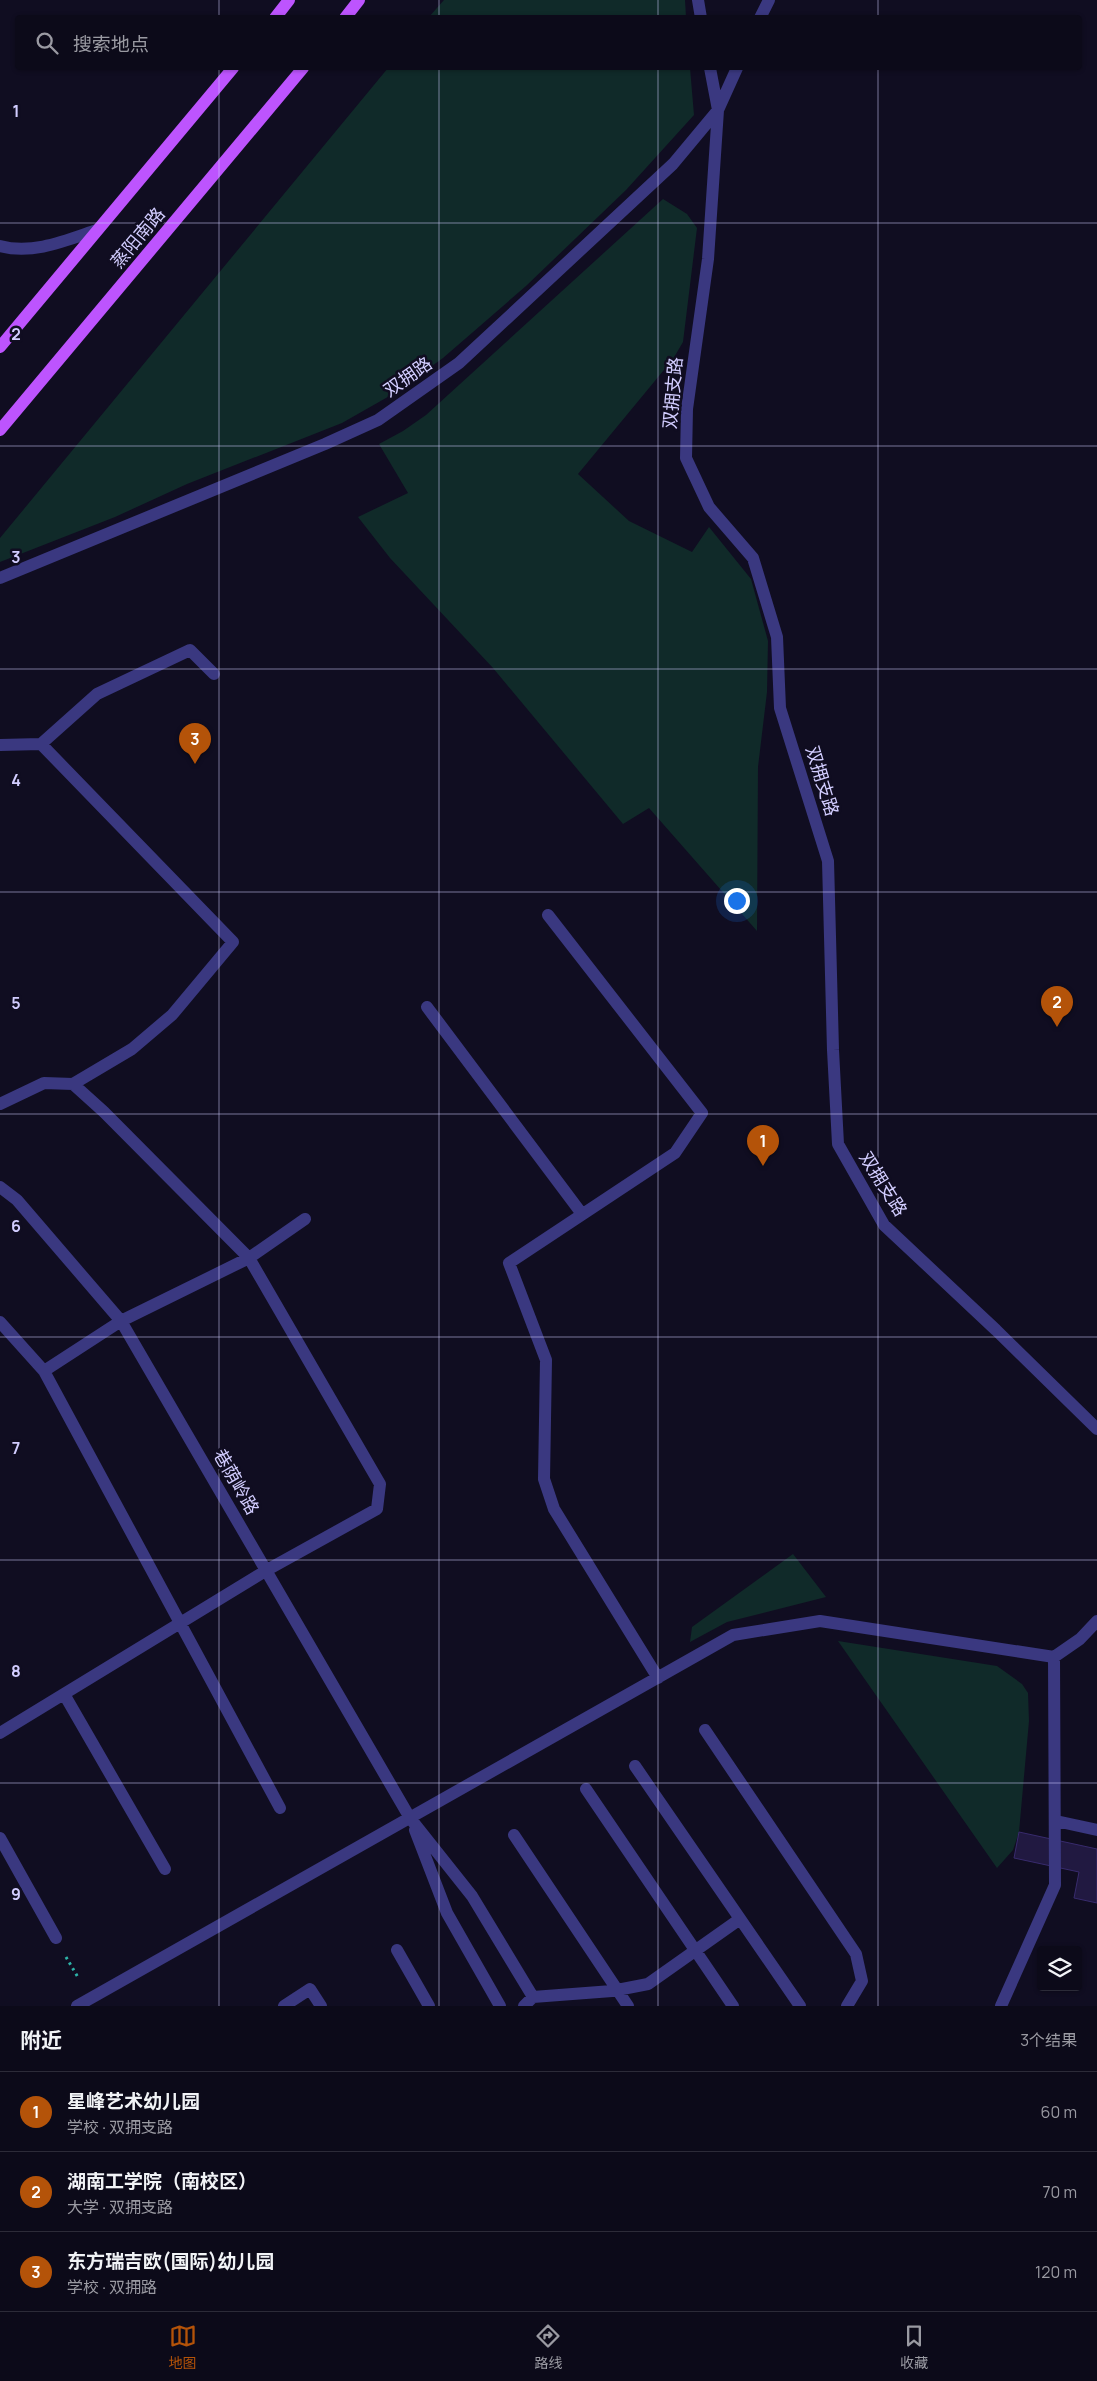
<!DOCTYPE html>
<html lang="zh">
<meta charset="utf-8">
<style>
:root{--surface:#0c0a19;--page:#1a1826;--text:#f1f3f6;--muted:#9a9aa2;--line:#2c2b38;--accent:#b45309}
body{margin:0;font-family:Manrope,"Noto Sans SC",sans-serif;background:var(--page);color:var(--text)}
.controls{position:absolute;right:15px;bottom:15px;display:grid;overflow:hidden;border-radius:5px;box-shadow:0 1px 4px #0004}
.controls button{width:45px;height:45px;display:grid;place-items:center;padding:0;border:0;border-bottom:1px solid var(--line);background:var(--surface);color:var(--text);font:25px sans-serif}
.you{position:absolute;left:736px;top:900px;width:18px;height:18px;margin:-12px;border:4px solid #fff;border-radius:50%;background:#1a73e8;box-shadow:0 0 0 8px #1a73e833}
.badge{display:grid;place-items:center;width:32px;height:32px;border-radius:50%;background:var(--accent);color:#fff;font-size:16px;font-weight:700}
.pin{position:absolute;translate:-50% -41px;filter:drop-shadow(0 1px 2px #0008)}
.pin::after{content:'';position:absolute;top:26px;width:18px;height:15px;background:inherit;clip-path:polygon(0 0,100% 0,50% 100%)}
.list{margin:0;padding:0;list-style:none}
h2{display:flex;justify-content:space-between;align-items:center;height:65px;margin:0;padding:0 20px;font-size:21px}
h2 small{font-size:16px;font-weight:400;color:var(--muted)}
.list li{display:grid;grid-template-columns:32px 1fr auto;gap:15px;align-items:center;box-sizing:border-box;height:80px;padding:0 20px;border-top:1px solid var(--line)}
.list b{display:block;font-size:19px;white-space:nowrap}
.list p{margin:0;font-size:16px;white-space:nowrap;color:var(--muted)}
.list em{font-size:16px;font-style:normal;color:var(--muted)}
.icon{flex:none;width:28px;height:28px;fill:none;stroke:currentColor;stroke-width:2;stroke-linecap:round;stroke-linejoin:round}
.map{position:relative;flex:none;width:1097px;height:2006px;overflow:hidden}
.search{position:absolute;background:var(--surface);box-shadow:0 1px 4px #0004;left:15px;right:15px;top:15px;height:55px;display:flex;align-items:center;gap:12px;box-sizing:border-box;padding:0 18px;border-radius:5px;color:var(--muted);font-size:19px}
.sheet{height:305px;background:var(--surface)}
nav{display:flex;justify-content:space-around;align-items:center;box-sizing:border-box;height:70px;border-top:1px solid var(--line);background:var(--surface);font-size:14px;color:var(--muted)}
nav a{display:grid;justify-items:center;gap:2px}
nav .on{color:var(--accent)}
.map>svg:first-child{display:block}
</style>
<div class="map">
<svg width="1097" height="2006" viewBox="0 0 1097 2006">
<rect width="100%" height="100%" fill="#100d21"/>
<!-- green -->
<path fill="#102a29" d="M 444,0 L 685,0 L 686,17 L 429,17 Z
M 388,68 L 690,68 L 694,115 L 626,190 L 526,286 L 443,358 L 393,394 L 342,423 L 187,484 L 115,517 L 0,562 L 0,538 Z
M 663,199 L 687,214 L 697,228 L 683,342 L 673,359 L 578,474 L 629,521 L 692,552 L 709,527 L 751,579 L 768,641 L 767,692 L 758,767 L 757,931 L 649,808 L 623,824 L 493,668 L 390,558 L 358,517 L 408,493 L 379,444 L 403,431 L 426,415 Z
M 793,1554 L 826,1597 L 727,1622 L 690,1642 L 692,1627 Z
M 838,1641 L 997,1666 L 1022,1684 L 1028,1693 L 1029,1721 L 1019,1832 L 1013,1850 L 997,1868 Z"/>
<!-- building -->
<path fill="#211941" stroke="#382b6d" d="M 1019,1832 L 1097,1849 L 1097,1903 L 1074,1898 L 1079,1872 L 1014,1858 Z"/>
<g fill="none" stroke-linecap="round" stroke-linejoin="round">
<!-- path -->
<path stroke="#2eb2a8" stroke-width="3" stroke-dasharray="2.5 4" stroke-linecap="butt" d="M 66,1957 L 79,1979"/>
<!-- minor -->
<path stroke="#3a3880" stroke-width="12" d="M 698,0 L 701,18
M 760,18 L 769,0
M 710,68 L 718,110 L 708,259 L 687,409 L 686,458 L 709,507 L 753,558 L 777,637 L 780,708 L 828,861 L 833,1050 L 838,1144 L 884,1225 L 996,1330 L 1097,1429
M 0,246 C 33,255 67,240 97,230
M 0,578 L 325,444 L 378,420 L 459,363 L 673,164 L 718,110 L 737,68
M 0,745 L 41,744
M 548,915 L 702,1113 L 675,1153 L 509,1263 L 546,1360 L 544,1479 L 554,1509 L 658,1678
M 427,1007 L 582,1214
M 73,1084 L 132,1049 L 172,1015 L 233,942 L 41,744 L 97,694 L 190,650 L 214,674
M 0,1104 L 44,1083 L 73,1084 L 104,1112 L 249,1258 L 380,1484 L 377,1509 L 267,1570 L 0,1733
M 0,1187 L 17,1200 L 121,1321 L 410,1818 L 472,1896 L 533,1997
M 0,1322 L 44,1371 L 280,1808
M 44,1371 L 121,1321 L 249,1258 L 305,1219
M 64,1694 L 165,1869
M 705,1730 L 856,1954 L 862,1981 L 847,2006
M 635,1766 L 800,2006
M 586,1789 L 733,2006
M 1056,1821 L 1097,1830
M 415,1830 L 447,1913 L 500,2006
M 514,1835 L 628,2006
M 0,1838 L 56,1938
M 397,1950 L 429,2006
M 77,2006 L 733,1635 L 820,1621 L 1054,1657 L 1080,1639 L 1097,1621
M 284,2006 L 310,1989 L 321,2006
M 524,2006 L 533,1997 L 612,1991 L 648,1984 L 740,1919
M 1001,2006 L 1055,1885 L 1054,1657"/>
<!-- major -->
<path stroke="#bd54fe" stroke-width="12" d="M 275,18 L 289,0
M 345,18 L 359,0
M 0,347 L 233,68
M 0,430 L 303,68"/>
</g>
<!-- grid -->
<path fill="none" stroke="#d2cdff" stroke-width="1" stroke-opacity="0.55" d="M 219,0 L 219,18M 439,0 L 439,18M 658,0 L 658,18M 878,0 L 878,18M 219,68 L 219,2006M 439,68 L 439,2006M 658,68 L 658,2006M 878,68 L 878,2006M 0,223 L 1097,223M 0,446 L 1097,446M 0,669 L 1097,669M 0,892 L 1097,892M 0,1114 L 1097,1114M 0,1337 L 1097,1337M 0,1560 L 1097,1560M 0,1783 L 1097,1783"/>
<g text-anchor="middle" stroke-width="5" stroke-linejoin="round" paint-order="stroke">
<!-- street labels -->
<g font-size="18" fill="#d2cdff" stroke="#100d21">
<text transform="translate(138 238) rotate(-50)" y="6">蒸阳南路</text>
<text transform="translate(408 377) rotate(-35)" y="6">双拥路</text>
<text transform="translate(673 393) rotate(-85)" y="6">双拥支路</text>
<text transform="translate(822 781) rotate(73)" y="6">双拥支路</text>
<text transform="translate(883 1184) rotate(58)" y="6">双拥支路</text>
<text transform="translate(236 1482) rotate(60)" y="6">巷荫岭路</text>
</g>
</g>
<g font-size="16" text-anchor="middle" font-weight="bold" fill="#d2cdff" stroke="#100d21" stroke-width="5" stroke-linejoin="round" paint-order="stroke">
<text x="16" y="117">1</text>
<text x="16" y="340">2</text>
<text x="16" y="563">3</text>
<text x="16" y="786">4</text>
<text x="16" y="1009">5</text>
<text x="16" y="1232">6</text>
<text x="16" y="1454">7</text>
<text x="16" y="1677">8</text>
<text x="16" y="1900">9</text>
</g>
</svg>
<div class="controls">
<button><svg class="icon" aria-label="layers" viewBox="0 0 24 24"><path d="M12 4l9 5-9 5-9-5zM3 14l9 5 9-5"/></svg></button>
</div>
<div class="you"></div>
<div class="pin badge" style="left:763px;top:1166px">1</div>
<div class="pin badge" style="left:1057px;top:1027px">2</div>
<div class="pin badge" style="left:195px;top:764px">3</div>
<div class="search"><svg class="icon" aria-label="search" viewBox="0 0 24 24"><circle cx="10" cy="10" r="6"/><path d="M15 15l6 6"/></svg>搜索地点</div>
</div>
<section class="sheet">
<h2>附近<small>3个结果</small></h2>
<ul class="list">
<li><span class="badge">1</span><div><b>星峰艺术幼儿园</b><p>学校 · 双拥支路</p></div><em>60 m</em></li>
<li><span class="badge">2</span><div><b>湖南工学院（南校区）</b><p>大学 · 双拥支路</p></div><em>70 m</em></li>
<li><span class="badge">3</span><div><b>东方瑞吉欧(国际)幼儿园</b><p>学校 · 双拥路</p></div><em>120 m</em></li>
</ul>
</section>
<nav>
<a class="on"><svg class="icon" aria-label="map" viewBox="0 0 24 24"><path d="M3 6l6-2 6 2 6-2v14l-6 2-6-2-6 2zM9 4v14M15 6v14"/></svg>地图</a>
<a><svg class="icon" aria-label="directions" viewBox="0 0 24 24"><path d="M12 3l9 9-9 9-9-9zM9 14v-3h6M13 9l2 2-2 2"/></svg>路线</a>
<a><svg class="icon" aria-label="saved" viewBox="0 0 24 24"><path d="M7 4h10v16l-5-4-5 4z"/></svg>收藏</a>
</nav>
